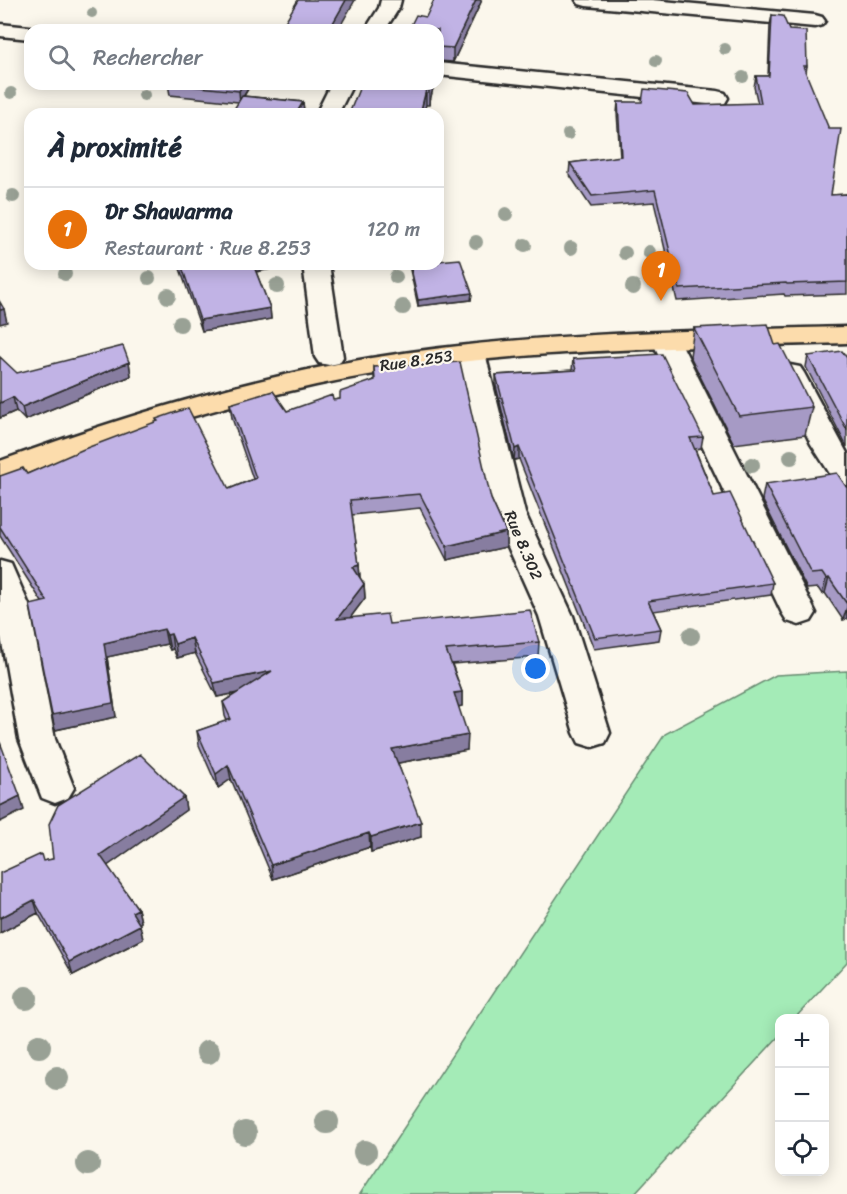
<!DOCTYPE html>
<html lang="fr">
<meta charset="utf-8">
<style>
:root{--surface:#fff;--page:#f2f2f3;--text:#1f2937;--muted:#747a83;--line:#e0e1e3;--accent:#111827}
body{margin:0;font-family:Sriracha,sans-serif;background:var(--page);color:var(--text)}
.controls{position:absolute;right:18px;bottom:18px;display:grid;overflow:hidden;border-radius:12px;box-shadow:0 3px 15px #0003}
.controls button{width:54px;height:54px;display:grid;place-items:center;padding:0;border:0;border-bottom:2px solid var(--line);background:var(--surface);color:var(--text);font:30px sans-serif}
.you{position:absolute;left:536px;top:669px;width:21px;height:21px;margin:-15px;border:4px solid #fff;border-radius:50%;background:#1a73e8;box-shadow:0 0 0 9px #1a73e833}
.badge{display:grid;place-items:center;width:39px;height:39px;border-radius:50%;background:var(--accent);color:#fff;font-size:20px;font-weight:700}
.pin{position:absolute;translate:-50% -50px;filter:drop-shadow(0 2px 3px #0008)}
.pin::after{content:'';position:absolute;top:32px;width:21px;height:18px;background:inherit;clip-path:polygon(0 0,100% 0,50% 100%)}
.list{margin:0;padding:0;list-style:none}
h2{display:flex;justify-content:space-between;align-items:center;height:78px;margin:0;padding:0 24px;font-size:26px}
h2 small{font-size:20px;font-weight:400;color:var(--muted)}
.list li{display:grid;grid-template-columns:39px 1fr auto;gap:18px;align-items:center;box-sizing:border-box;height:84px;padding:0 24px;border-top:2px solid var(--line)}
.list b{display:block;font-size:22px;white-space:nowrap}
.list p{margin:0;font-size:20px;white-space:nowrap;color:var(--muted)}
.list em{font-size:20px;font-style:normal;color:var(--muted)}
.icon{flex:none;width:33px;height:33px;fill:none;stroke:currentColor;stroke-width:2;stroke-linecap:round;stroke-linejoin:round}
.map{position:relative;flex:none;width:847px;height:1194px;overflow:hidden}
.search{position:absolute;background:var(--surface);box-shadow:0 3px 15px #0003;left:24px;top:24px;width:420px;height:66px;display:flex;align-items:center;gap:15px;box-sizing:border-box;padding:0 21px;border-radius:18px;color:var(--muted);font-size:22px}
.panel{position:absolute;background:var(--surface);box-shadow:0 3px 15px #0003;left:24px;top:108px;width:420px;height:162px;border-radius:18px}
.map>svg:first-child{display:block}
</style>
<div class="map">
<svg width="847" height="1194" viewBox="0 0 847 1194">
<rect width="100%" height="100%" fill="#fbf7ec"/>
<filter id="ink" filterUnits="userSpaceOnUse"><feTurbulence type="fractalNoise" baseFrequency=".0167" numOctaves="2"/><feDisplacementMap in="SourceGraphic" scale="12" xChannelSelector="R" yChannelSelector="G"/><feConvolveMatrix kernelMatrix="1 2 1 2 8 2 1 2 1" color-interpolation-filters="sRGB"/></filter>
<g filter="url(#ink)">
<!-- green -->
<path fill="#a4ebb7" stroke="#688b71" stroke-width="1.5" d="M 847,671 L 847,962 L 795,1018 L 780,1018 L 779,1036 L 634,1194 L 360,1194 L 665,734 L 776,675 Z"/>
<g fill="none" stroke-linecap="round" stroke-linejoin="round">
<defs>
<path id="minor" d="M 381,0 L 401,0 L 399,8 L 385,30 L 365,30 L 379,8 Z
M 576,0 L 652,0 L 815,15 L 822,17 L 825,21 L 822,25 L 815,27 L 586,6 L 579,4 Z
M 0,24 L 30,27 L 38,30 L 30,30 L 30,39 L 0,36 Z
M 438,63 L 717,91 L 725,93 L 728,98 L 725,103 L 717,105 L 438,75 Z
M 331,84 L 353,84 L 338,114 L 316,114 Z
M 303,264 L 329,264 L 343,357 L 339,363 L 329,365 L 319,363 L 315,357 Z
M 666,333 L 676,335 L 680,341 L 816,613 L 811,621 L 799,625 L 787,621 L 782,613 L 652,341 L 656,335 Z
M 471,345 L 481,347 L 485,353 L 525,513 L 573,616 L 610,733 L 605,743 L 592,747 L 579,743 L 574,733 L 539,616 L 493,513 L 457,353 L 461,347 Z
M 790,365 L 800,367 L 804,373 L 847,453 L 847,486 L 836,483 L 811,444 L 776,373 L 780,367 Z
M 0,561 L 11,564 L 29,605 L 55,739 L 74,788 L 68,798 L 55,803 L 42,798 L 19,739 L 0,631 Z"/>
<path id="highway" d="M 847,327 L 847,343 C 670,348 490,348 316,385 C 248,400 181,419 115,441 C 77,454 39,471 0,482 L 0,461 C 121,417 244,379 371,358 C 528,332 688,331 847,327 Z"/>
</defs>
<!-- minor casing -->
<use href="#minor" stroke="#2b2b2b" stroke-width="5"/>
<!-- highway casing -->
<use href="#highway" stroke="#2b2b2b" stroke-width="5"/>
<!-- minor -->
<use href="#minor" fill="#fbf7ec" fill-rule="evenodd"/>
<!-- highway -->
<use href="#highway" fill="#fcdcac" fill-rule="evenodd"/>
</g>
<!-- trees -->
<g fill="#99a195">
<circle cx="92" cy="13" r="5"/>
<circle cx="725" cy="49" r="6"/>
<circle cx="656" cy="61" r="6"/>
<circle cx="743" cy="77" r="6"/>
<circle cx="11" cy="93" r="6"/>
<circle cx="144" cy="95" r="6"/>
<circle cx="568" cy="134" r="6"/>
<circle cx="13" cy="196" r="7"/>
<circle cx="506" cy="214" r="7"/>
<circle cx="476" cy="242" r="7"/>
<circle cx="525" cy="245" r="7"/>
<circle cx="571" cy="248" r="7"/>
<circle cx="649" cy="252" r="7"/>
<circle cx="625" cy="253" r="7"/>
<circle cx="65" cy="274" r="7"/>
<circle cx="396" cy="277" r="7"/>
<circle cx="149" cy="278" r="7"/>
<circle cx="277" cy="286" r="8"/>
<circle cx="633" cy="287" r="8"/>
<circle cx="168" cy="296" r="8"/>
<circle cx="403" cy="307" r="8"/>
<circle cx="180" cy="324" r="8"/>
<circle cx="791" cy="457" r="8"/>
<circle cx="752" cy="465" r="8"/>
<circle cx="691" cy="636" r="9"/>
<circle cx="26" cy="998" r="12"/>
<circle cx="39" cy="1046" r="12"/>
<circle cx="208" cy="1052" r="12"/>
<circle cx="57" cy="1078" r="12"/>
<circle cx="327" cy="1122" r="12"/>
<circle cx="245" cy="1133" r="12"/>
<circle cx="365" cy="1152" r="12"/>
<circle cx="88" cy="1164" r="12"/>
</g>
<!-- wall -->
<path fill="#a69ac5" stroke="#2b2b2b" stroke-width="1.5" d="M 481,2 L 453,62 L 438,61 L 438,30 L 410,27 L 426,17 Z
M 772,15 L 789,30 L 807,66 L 806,73 L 831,195 L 847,194 L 847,294 L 785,296 L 784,294 L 677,301 L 654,202 L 591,207 L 569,174 L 570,163 L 620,157 L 617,113 L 618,102 L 695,105 L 758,104 L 754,87 L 756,76 L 768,76 L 770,25 Z
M 168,84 L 251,84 L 244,96 L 303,102 L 304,112 L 238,102 L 170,95 Z
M 361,84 L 434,84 L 429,105 L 426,105 Z
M 169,264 L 288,264 L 288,266 L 256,272 L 270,308 L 271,319 L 202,331 L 179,266 L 170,267 Z
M 410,264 L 472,293 L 471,300 L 418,306 L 410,270 Z
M 694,328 L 775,345 L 812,407 L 805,435 L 734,444 L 690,356 Z
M 808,356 L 847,358 L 847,447 L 806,367 Z
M 573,359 L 703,437 L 701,448 L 695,449 L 714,496 L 773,583 L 771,595 L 653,611 L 661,629 L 659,640 L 594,649 L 519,459 L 514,460 L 496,386 L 496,375 L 572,370 Z
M 129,362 L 131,376 L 25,420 L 16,411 L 0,418 L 17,373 Z
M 374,367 L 491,499 L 506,532 L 506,547 L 447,560 L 420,508 L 352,515 L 359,565 L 360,578 L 364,584 L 365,598 L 350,618 L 389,624 L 539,642 L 538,657 L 452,664 L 462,692 L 462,706 L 458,707 L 467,750 L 398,763 L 421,837 L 371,852 L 370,847 L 273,879 L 231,779 L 218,788 L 199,745 L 197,731 L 227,721 L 225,716 L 223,702 L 236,693 L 217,697 L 195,653 L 177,658 L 173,649 L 170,650 L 167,644 L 107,657 L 116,717 L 55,730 L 52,715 L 42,602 L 0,536 L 0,476 L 27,474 L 157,422 L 156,419 L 229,489 L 253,479 L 232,418 L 230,404 L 287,411 L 340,399 L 374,380 Z
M 765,484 L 847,488 L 847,619 L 843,620 L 825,593 L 822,594 L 818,588 L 807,589 L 762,499 Z
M 184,797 L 186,810 L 107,866 L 138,909 L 141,922 L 139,924 L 143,939 L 73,975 L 38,913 L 0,933 L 43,861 L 53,859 Z"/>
<!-- shaded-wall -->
<path fill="#877da0" stroke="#2b2b2b" stroke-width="1.5" d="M 346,0 L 355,0 L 338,30 L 329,30 Z
M 476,0 L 481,0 L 481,2 L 453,62 L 453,48 Z
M 243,84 L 251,84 L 240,102 L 239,91 Z
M 430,84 L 434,84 L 429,105 L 429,90 Z
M 426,90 L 426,105 L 423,114 L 420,114 Z
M 303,102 L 304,112 L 303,114 L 296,114 Z
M 169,264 L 179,264 L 179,266 L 170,267 Z
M 252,264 L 288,264 L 288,266 L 253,272 Z
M 472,293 L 471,300 L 418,306 L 418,300 Z
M 270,308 L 271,319 L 202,331 L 200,320 Z
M 4,309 L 7,322 L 0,324 L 0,310 Z
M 129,362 L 131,376 L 25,420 L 22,407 Z
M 13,397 L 16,411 L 0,418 L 0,403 Z
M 519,447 L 519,459 L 514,460 L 515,449 Z
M 506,532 L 506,547 L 447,560 L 447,546 Z
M 359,565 L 360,579 L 353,567 Z
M 829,578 L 825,593 L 822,594 L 826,579 Z
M 364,584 L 365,598 L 338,634 L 337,619 Z
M 847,607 L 847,619 L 843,620 Z
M 164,629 L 167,644 L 107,657 L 116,717 L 55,730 L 52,715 L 104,643 Z
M 171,634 L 173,649 L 170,650 L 167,635 Z
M 192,638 L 195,653 L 177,658 L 175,644 Z
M 272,671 L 273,686 L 217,697 L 214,683 Z
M 462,692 L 462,706 L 453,708 L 454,693 Z
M 468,735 L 467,750 L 393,764 L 392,749 Z
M 228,765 L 231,779 L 218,788 L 216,774 Z
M 20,796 L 24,810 L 0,822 L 0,806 Z
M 184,797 L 186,810 L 103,869 L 100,855 Z
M 421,822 L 421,837 L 371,852 L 371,837 Z
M 369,833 L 370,847 L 273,879 L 271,865 Z
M 34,900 L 38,913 L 0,933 L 0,918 Z
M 138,909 L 141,922 L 136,926 L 132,912 Z
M 140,925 L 143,939 L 73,975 L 69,962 Z"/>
<!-- building -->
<path fill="#c1b3e5" stroke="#2b2b2b" stroke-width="1.5" d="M 298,0 L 346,0 L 329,30 L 280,30 Z
M 434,0 L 476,0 L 453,48 L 438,47 L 438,30 L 402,30 L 404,26 L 410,27 L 416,15 L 426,17 Z
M 772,15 L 783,16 L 789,30 L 806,31 L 807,66 L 803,66 L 829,129 L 841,129 L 831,195 L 847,194 L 847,282 L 787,284 L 786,283 L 679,289 L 655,190 L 592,196 L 570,163 L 621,156 L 618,102 L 642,102 L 644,89 L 688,93 L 695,105 L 761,103 L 756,76 L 769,76 Z
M 170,84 L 243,84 L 239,91 Z
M 361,84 L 430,84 L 429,90 L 426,90 L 420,114 L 349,114 Z
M 242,96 L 303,102 L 296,114 L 231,114 Z
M 460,259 L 472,293 L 418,300 L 410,264 L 438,264 L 438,261 Z
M 181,264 L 253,264 L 270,308 L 200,320 Z
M 0,302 L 4,309 L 0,310 Z
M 768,324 L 775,345 L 780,344 L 812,407 L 739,416 L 694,328 Z
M 123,346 L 129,362 L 22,407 L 13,397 L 0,403 L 0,357 L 17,373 Z
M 842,351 L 847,358 L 847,430 L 808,356 Z
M 662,354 L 703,437 L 690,438 L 714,496 L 730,493 L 773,583 L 648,601 L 661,629 L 595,638 L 519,447 L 515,449 L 496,375 L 576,370 L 573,359 Z
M 460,362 L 491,499 L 506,532 L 447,546 L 420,494 L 350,500 L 359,565 L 353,567 L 364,584 L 337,619 L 387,614 L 389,624 L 530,610 L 539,642 L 446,650 L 462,692 L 454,693 L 468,735 L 392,749 L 421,822 L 371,837 L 369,833 L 271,865 L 228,765 L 216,774 L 197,731 L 231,719 L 223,702 L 272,671 L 214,683 L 192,638 L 175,644 L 171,634 L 167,635 L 164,629 L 104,643 L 113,703 L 52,715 L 30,605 L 47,601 L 0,527 L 0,476 L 23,468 L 27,474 L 84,449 L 158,421 L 156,419 L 188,408 L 229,489 L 256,478 L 230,404 L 273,391 L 287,411 L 332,395 L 333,400 L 340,399 L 340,392 L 375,380 L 374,367 Z
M 837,473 L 847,488 L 847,604 L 829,578 L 826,579 L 822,573 L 811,574 L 765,484 Z
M 0,742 L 20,796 L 0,806 Z
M 140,754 L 184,797 L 100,855 L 138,909 L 132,912 L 140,925 L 69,962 L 34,900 L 0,918 L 0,873 L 41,854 L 43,861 L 53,859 L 49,824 L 58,805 Z"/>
</g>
<g text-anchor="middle" stroke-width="4.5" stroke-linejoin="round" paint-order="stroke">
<!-- street labels -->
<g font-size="16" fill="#2b2b2b" stroke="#fbf7ec">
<text transform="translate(416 360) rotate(-8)" y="6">Rue 8.253</text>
<text transform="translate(524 545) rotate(67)" y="6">Rue 8.302</text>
</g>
</g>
</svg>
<div class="controls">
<button>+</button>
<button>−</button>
<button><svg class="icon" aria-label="locate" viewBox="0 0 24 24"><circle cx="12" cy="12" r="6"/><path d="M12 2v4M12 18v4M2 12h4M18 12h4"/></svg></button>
</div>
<div class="you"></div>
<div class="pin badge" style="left:661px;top:301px;background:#e8710a">1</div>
<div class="search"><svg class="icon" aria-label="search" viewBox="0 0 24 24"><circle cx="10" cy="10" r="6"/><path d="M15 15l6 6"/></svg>Rechercher</div>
<section class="panel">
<h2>À proximité<small></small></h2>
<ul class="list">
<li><span class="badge" style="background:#e8710a">1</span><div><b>Dr Shawarma</b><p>Restaurant · Rue 8.253</p></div><em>120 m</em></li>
</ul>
</section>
</div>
